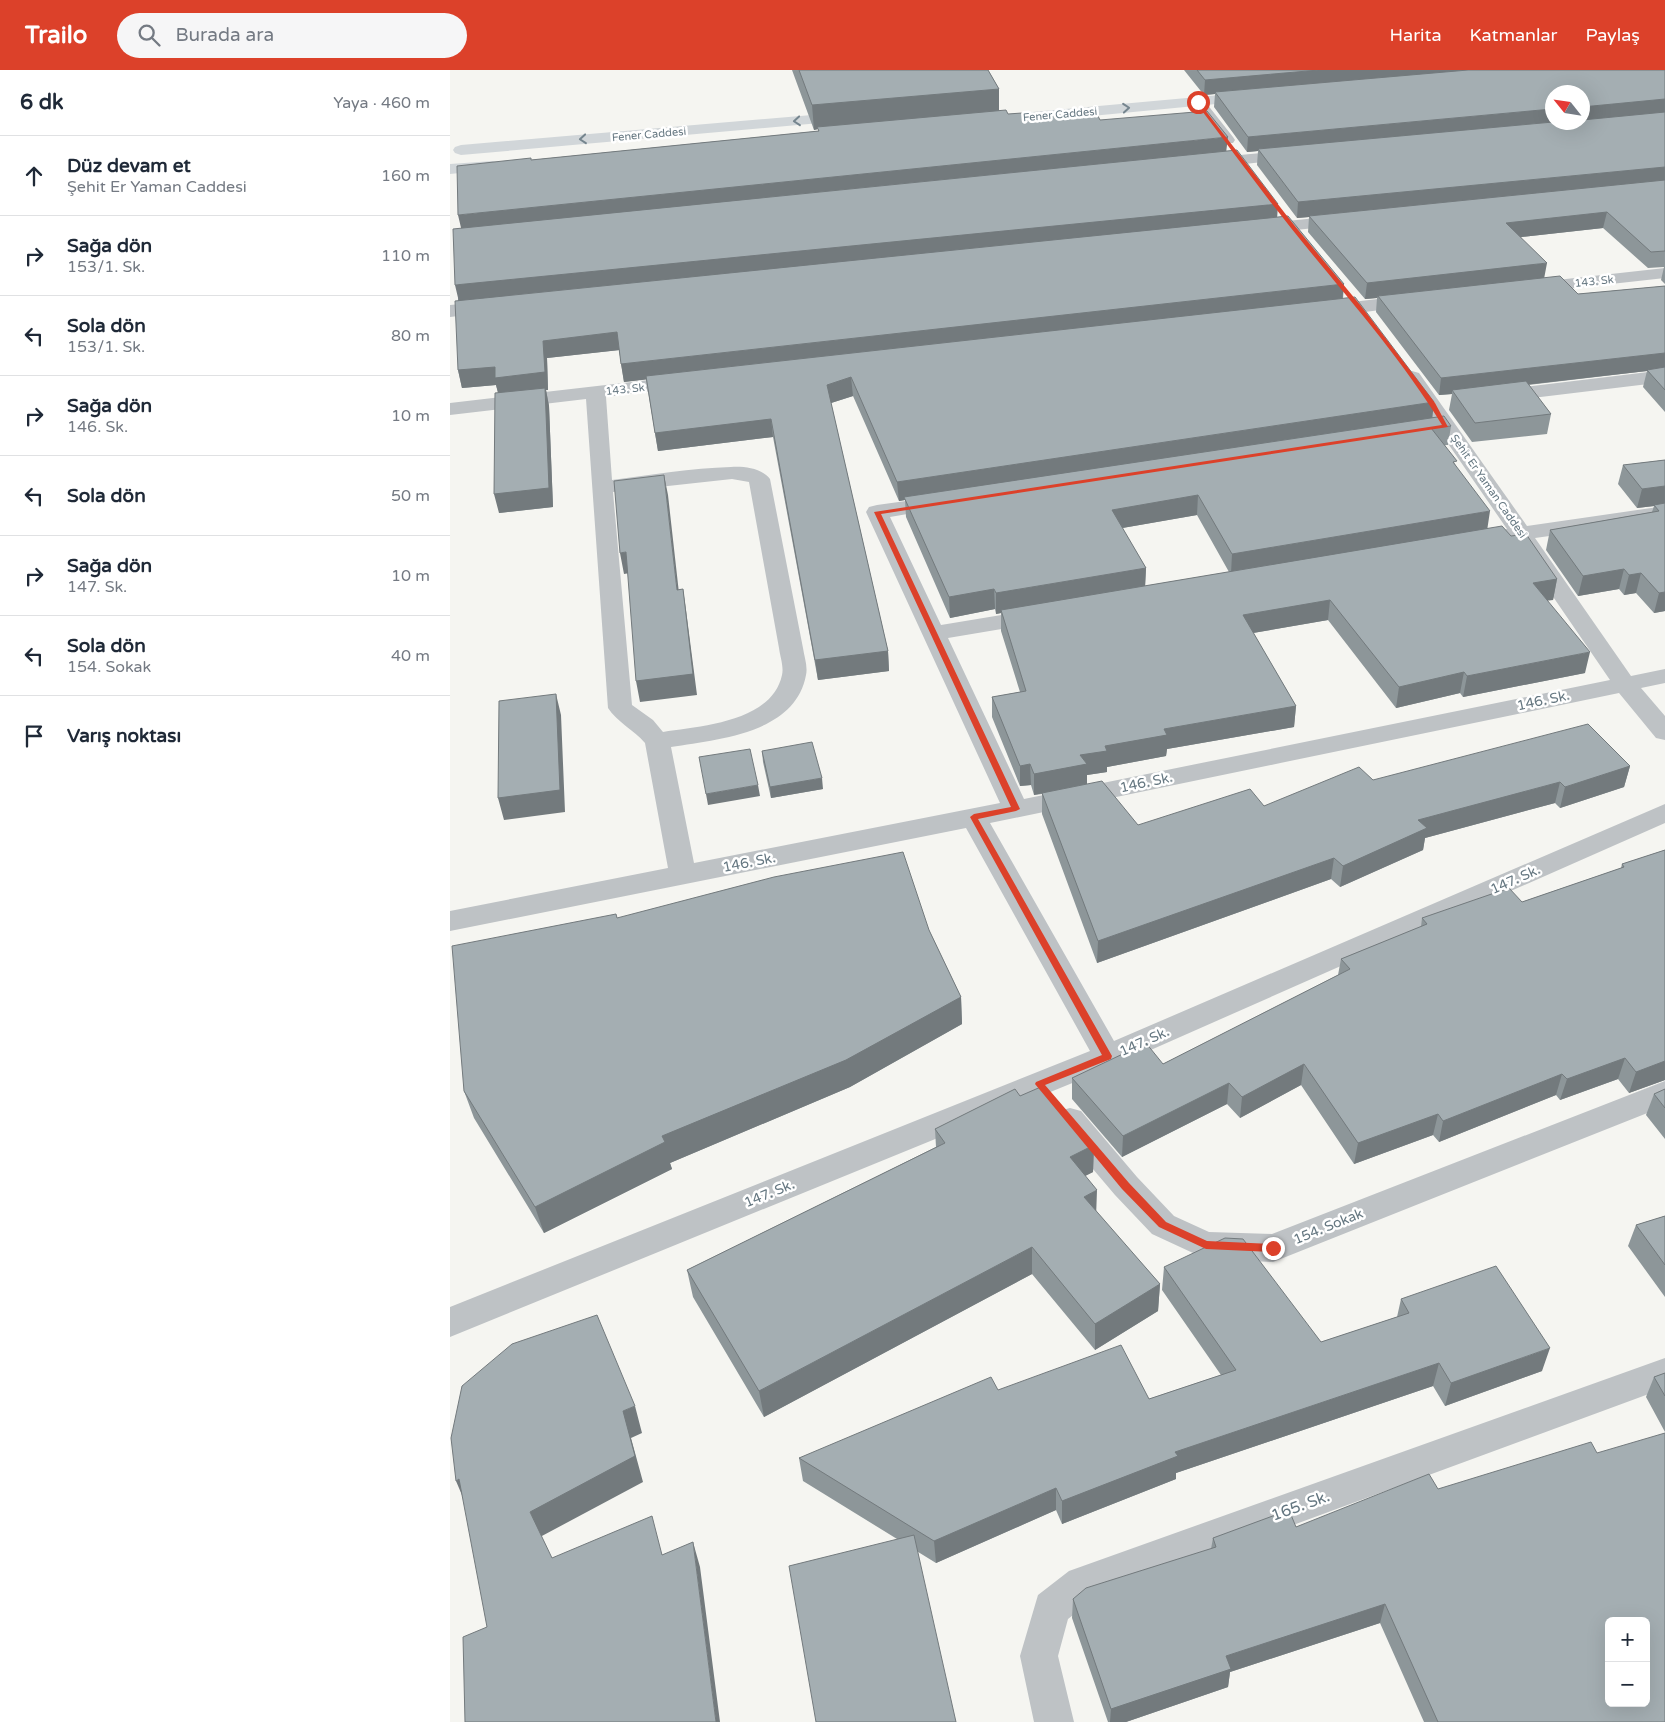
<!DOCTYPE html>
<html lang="tr">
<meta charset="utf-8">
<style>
:root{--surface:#fff;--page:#f6f6f7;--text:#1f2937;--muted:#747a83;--line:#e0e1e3;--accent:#dc412a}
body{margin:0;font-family:"Varela Round",sans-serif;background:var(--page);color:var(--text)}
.controls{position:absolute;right:15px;bottom:15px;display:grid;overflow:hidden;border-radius:8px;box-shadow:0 5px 20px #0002}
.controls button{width:45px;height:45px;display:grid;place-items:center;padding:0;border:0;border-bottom:1px solid var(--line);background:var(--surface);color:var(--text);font:25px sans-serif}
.compass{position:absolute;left:1095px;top:15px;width:45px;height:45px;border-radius:50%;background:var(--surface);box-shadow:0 5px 20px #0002;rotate:300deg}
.stop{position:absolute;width:15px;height:15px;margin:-11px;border:4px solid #dc412a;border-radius:50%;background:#fff}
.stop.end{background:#dc412a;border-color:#fff;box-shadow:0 1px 5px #0008}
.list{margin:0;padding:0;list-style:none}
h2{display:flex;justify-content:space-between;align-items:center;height:65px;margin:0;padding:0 20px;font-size:21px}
h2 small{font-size:16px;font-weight:400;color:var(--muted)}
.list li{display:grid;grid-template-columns:32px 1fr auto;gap:15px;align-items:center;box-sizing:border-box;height:80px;padding:0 20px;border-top:1px solid var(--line)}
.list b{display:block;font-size:19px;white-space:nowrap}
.list p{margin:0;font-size:16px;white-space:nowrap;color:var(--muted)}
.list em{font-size:16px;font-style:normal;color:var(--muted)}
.icon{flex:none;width:28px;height:28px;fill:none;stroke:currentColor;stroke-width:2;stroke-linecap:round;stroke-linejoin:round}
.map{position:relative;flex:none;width:1215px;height:1652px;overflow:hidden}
header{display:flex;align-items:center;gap:30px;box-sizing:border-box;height:70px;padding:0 25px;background:var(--accent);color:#fff}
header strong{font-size:24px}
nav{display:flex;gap:28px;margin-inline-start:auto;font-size:18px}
.search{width:350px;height:45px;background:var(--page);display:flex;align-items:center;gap:12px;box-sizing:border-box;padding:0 18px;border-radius:28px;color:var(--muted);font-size:19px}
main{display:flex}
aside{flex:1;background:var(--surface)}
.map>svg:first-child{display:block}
</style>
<header>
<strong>Trailo</strong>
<div class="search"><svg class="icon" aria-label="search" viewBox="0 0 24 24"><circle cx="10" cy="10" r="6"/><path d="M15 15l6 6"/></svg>Burada ara</div>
<nav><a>Harita</a><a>Katmanlar</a><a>Paylaş</a></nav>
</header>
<main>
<aside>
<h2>6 dk<small>Yaya · 460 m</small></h2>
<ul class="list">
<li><svg class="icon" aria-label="ahead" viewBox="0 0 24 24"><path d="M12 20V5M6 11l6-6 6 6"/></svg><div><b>Düz devam et</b><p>Şehit Er Yaman Caddesi</p></div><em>160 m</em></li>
<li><svg class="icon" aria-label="right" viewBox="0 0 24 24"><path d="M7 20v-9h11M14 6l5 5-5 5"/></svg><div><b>Sağa dön</b><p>153/1. Sk.</p></div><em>110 m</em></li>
<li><svg class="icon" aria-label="left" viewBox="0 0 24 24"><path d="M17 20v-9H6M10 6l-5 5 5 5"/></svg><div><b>Sola dön</b><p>153/1. Sk.</p></div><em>80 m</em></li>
<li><svg class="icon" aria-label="right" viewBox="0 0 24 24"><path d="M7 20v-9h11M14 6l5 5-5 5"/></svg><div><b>Sağa dön</b><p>146. Sk.</p></div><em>10 m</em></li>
<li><svg class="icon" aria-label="left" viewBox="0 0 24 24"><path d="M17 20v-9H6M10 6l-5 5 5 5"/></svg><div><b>Sola dön</b></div><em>50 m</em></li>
<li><svg class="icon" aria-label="right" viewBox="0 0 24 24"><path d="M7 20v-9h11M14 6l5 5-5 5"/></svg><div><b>Sağa dön</b><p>147. Sk.</p></div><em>10 m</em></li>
<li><svg class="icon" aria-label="left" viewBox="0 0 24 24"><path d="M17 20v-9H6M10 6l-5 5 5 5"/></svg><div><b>Sola dön</b><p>154. Sokak</p></div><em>40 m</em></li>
<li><svg class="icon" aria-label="arrive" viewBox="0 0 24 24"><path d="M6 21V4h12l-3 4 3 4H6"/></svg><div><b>Varış noktası</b></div></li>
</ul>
</aside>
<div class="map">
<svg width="1215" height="1652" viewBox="0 0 1215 1652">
<rect width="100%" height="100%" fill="#f5f5f1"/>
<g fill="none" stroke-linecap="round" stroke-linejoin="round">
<!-- minor -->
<path fill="#bec2c5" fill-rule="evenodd" d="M 748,27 L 753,29 L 783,67 L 785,70 L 783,73 L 771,73 L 743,35 L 740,32 L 743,29 Z
M 844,80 L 850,82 L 852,85 L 850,88 L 758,98 L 752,96 L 750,93 L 752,90 L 758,88 Z
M 896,145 L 902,146 L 905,150 L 902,154 L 807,164 L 801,163 L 798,159 L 801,155 L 807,154 Z
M 1215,198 L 1215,208 L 1080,223 L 1074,222 L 1071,218 L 1074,214 L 1080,213 Z
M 962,225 L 969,227 L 971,231 L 969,235 L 876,247 L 869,245 L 867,241 L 869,237 L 876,235 Z
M 43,231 L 50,233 L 52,237 L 50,241 L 0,247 L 0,235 Z
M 1215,300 L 1215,312 L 1048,332 L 1041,330 L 1038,326 L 1041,322 L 1048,320 Z
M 962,301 L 969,303 L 1077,456 L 1215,436 L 1215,450 L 1085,468 L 1181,606 L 1215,599 L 1215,613 L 1191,618 L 1215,646 L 1215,670 L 1206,668 L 1169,623 L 540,753 L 664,971 L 1215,734 L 1215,753 L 669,994 L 0,1267 L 0,1237 L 640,981 L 516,758 L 0,861 L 0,841 L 218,798 L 195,673 C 184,660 167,652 158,638 L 136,329 L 0,345 L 0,333 L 234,306 L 241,308 L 244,312 L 241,316 L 156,327 L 162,410 C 201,405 241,398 281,397 C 293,396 312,398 320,409 L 353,578 C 354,586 358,596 356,605 C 345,664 268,669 221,677 L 244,793 L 550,733 L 416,442 L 419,437 L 427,435 L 492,426 L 500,427 L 503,432 L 500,437 L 492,438 L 440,447 L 491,555 L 587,539 L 595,541 L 599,546 L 595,551 L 587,553 L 498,568 L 574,729 L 1160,610 L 1065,471 L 1056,473 L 1048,471 L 1045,466 L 1048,461 L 1057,459 L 952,307 L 955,303 ZM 282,409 L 299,412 L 329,578 C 330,586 334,597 332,605 C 322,652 251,656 213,662 L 203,650 L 182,635 L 163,422 Z
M 1215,1011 L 1215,1036 L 823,1192 L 756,1189 L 702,1164 L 665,1125 L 609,1059 L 605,1050 L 609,1041 L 620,1038 L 631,1041 L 687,1107 L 724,1146 L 759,1162 L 822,1164 Z
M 1215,1288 L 1215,1318 L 645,1528 L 618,1549 L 608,1586 L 624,1652 L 584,1652 L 570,1586 L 588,1525 L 619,1501 Z"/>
<!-- major -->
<path fill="#d1d6d9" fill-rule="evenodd" d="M 803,22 L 808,24 L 811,27 L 808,30 L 537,56 L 531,54 L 529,51 L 531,48 L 537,46 Z
M 397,42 L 403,44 L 405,47 L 403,50 L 11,85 L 5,83 L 3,80 L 5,77 L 11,75 Z
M 43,91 L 49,93 L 51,96 L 49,99 L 0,104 L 0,94 Z"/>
</g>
<!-- wall -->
<path fill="#8d9699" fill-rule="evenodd" d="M 342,0 L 538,0 L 549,19 L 549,40 L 558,44 L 575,48 L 650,50 L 777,81 L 827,147 L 894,214 L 893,229 L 982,347 L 1001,356 L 998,375 L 995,375 L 1006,396 L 1037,458 L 1061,466 L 1107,509 L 1103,530 L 1097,530 L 1135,603 L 1013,627 L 1010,623 L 946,638 L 878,550 L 803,563 L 846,636 L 844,657 L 717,679 L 716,686 L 657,697 L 657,702 L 637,705 L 637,714 L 688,755 L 814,736 L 923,710 L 1180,696 L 1174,717 L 1110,738 L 1105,733 L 975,768 L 973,780 L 890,817 L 881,809 L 647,893 L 592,744 L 592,724 L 584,725 L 581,715 L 570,716 L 542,647 L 542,627 L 570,622 L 551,561 L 551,543 L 546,544 L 545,539 L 500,548 L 456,447 L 455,430 L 449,431 L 403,326 L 381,333 L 438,581 L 439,601 L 368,610 L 323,367 L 208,381 L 196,309 L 174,312 L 169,280 L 97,288 L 98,320 L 96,320 L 99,336 L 103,437 L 49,443 L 48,323 L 46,315 L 12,318 L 8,300 L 8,230 L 11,159 L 81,90 L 368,61 L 368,59 L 364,60 ZM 747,445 L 779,502 L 695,516 L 696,498 L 672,458 Z
M 734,0 L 1215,0 L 1215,214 L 1211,210 L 1214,197 L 1198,198 L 1153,158 L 1071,167 L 1094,208 L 1128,224 L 1215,216 L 1215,342 L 1193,317 L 1197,301 L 1078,315 L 1101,344 L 1097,364 L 1022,372 L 999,340 L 1002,324 L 989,325 L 926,242 L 927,228 L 915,229 L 858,162 L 859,147 L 847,148 L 807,95 L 808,81 L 797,82 L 764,37 L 765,24 L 754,25 Z
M 1215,390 L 1215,541 L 1204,543 L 1186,523 L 1174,525 L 1169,519 L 1128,526 L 1096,480 L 1100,460 L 1202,442 L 1204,436 L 1187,438 L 1168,414 L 1173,395 Z
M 312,681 L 373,719 L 321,728 L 313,692 Z
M 1215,780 L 1215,1010 L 1179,1023 L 1168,1009 L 1110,1030 L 1106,1025 L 989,1072 L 983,1065 L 904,1094 L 851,1015 L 790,1048 L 777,1034 L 672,1087 L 622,1029 L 622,1008 L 713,994 L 888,905 L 891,889 L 971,857 L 972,848 L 1072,832 L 1171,798 L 1172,794 Z
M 167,848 L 479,860 L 511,927 L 512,954 L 400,1017 L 220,1093 L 222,1099 L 94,1163 L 24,1048 L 14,1021 Z
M 1215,1019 L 1215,1069 L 1196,1045 L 1204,1024 Z
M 570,1026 L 644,1075 L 643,1102 L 635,1106 L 646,1142 L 710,1214 L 708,1241 L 645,1280 L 582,1204 L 314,1347 L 243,1227 L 237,1200 L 486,1077 L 485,1059 Z
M 1215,1146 L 1215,1227 L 1178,1176 L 1186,1155 Z
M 714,1197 L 871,1272 L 947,1247 L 951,1229 L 1092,1301 L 995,1336 L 983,1316 L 726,1403 L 726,1409 L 612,1454 L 606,1440 L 486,1493 L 353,1411 L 349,1388 L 548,1320 L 699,1329 L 771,1305 L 712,1220 Z
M 1215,1303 L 1215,1362 L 1196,1327 L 1204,1307 Z
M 988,1419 L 1215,1652 L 974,1652 L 930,1553 L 780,1602 L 778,1617 L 676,1652 L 658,1652 L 622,1548 L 623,1529 L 761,1479 L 763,1468 L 846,1457 Z"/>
<!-- shaded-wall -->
<path fill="#737a7d" d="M 869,0 L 1030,0 L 765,22 L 765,24 L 754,25 L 755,10 Z
M 549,19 L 549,43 L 367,57 L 368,59 L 364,60 L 362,35 Z
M 1215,29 L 1215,44 L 1132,51 L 1132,37 Z
M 1102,39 L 1102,52 L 808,79 L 808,81 L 797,82 L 798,67 Z
M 778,67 L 776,83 L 12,162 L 8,145 Z
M 1215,97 L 1215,112 L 859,146 L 859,147 L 847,148 L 848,132 Z
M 828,134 L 827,150 L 9,232 L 5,215 Z
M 1157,142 L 1153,158 L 1054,169 L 1056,153 Z
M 1097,193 L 1094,209 L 928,226 L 927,228 L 915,229 L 917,213 Z
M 894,214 L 892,232 L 174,312 L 171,294 Z
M 167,262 L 170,280 L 97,288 L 98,320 L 96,320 L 99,336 L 103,437 L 49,443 L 44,424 L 49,326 L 46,315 L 12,318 L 8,300 L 93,271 Z
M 1215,283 L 1215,299 L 1197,300 L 1197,301 L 1005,323 L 1002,320 L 1002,324 L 989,325 L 991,308 Z
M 401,307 L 403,326 L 378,334 L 377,315 Z
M 984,332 L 982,351 L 454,427 L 455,430 L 449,431 L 447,412 Z
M 321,349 L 323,367 L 208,381 L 205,363 Z
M 214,405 L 218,425 L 231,541 L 227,520 Z
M 1215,416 L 1215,435 L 1204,435 L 1204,436 L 1187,438 L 1192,419 Z
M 748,425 L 747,445 L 661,460 L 662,440 Z
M 1040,441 L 1037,461 L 781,504 L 782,484 Z
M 176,482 L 180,503 L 174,504 L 170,483 Z
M 696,498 L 695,518 L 551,540 L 551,543 L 546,544 L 546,523 Z
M 1174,499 L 1169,519 L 1128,526 L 1133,506 Z
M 1191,503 L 1186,523 L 1174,525 L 1179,505 Z
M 1107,509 L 1103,530 L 1079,533 L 1083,513 Z
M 233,519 L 236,540 L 247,625 L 190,632 L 186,611 Z
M 544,519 L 545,539 L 500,548 L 499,527 Z
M 1215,522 L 1215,541 L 1204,543 L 1209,523 Z
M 880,530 L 878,550 L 791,565 L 793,545 Z
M 438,581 L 439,601 L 368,610 L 365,590 Z
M 1140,582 L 1135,603 L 1013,627 L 1017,606 Z
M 1014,602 L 1010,623 L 946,638 L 949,617 Z
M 106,624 L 111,645 L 115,742 L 54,750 L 48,728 Z
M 846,636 L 844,657 L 717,679 L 716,686 L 657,697 L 657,702 L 637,705 L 637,714 L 584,725 L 584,704 L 630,685 L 655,676 L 714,659 Z
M 580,694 L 581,715 L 570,716 L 570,696 Z
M 1180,696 L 1174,717 L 1110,738 L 1115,717 Z
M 372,708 L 373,719 L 321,728 L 320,717 Z
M 1110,712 L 1105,733 L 975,768 L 973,780 L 890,817 L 893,796 L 968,750 Z
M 308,715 L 310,726 L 258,735 L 256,724 Z
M 884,788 L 881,809 L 647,893 L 648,871 Z
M 511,927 L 512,954 L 400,1017 L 220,1093 L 222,1099 L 94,1163 L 85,1137 L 212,1066 Z
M 1175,988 L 1168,1009 L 1110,1030 L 1117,1009 Z
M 1215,991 L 1215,1010 L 1179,1023 L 1186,1002 Z
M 854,994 L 851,1015 L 790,1048 L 792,1027 Z
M 1112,1004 L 1106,1025 L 989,1072 L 993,1051 Z
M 779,1013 L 777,1034 L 672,1087 L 673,1066 Z
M 988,1044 L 983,1065 L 904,1094 L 908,1073 Z
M 644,1075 L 643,1102 L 619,1114 L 620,1087 Z
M 647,1120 L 646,1148 L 634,1127 Z
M 582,1177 L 582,1204 L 314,1347 L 309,1321 Z
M 710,1214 L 708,1241 L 645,1280 L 645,1254 Z
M 1100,1278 L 1092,1301 L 995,1336 L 1001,1313 Z
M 989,1293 L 983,1316 L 726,1403 L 726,1409 L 612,1454 L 612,1431 L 725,1382 Z
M 185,1336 L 192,1363 L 181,1368 L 193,1412 L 90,1467 L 80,1442 L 173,1341 Z
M 9,1409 L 17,1437 L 6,1411 Z
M 606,1418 L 606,1440 L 486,1493 L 484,1471 Z
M 243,1472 L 250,1497 L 270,1652 L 266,1652 Z
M 935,1534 L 930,1553 L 780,1602 L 778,1617 L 676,1652 L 660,1652 L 661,1639 L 776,1586 Z"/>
<!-- building -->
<path fill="#a4aeb2" stroke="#737a7d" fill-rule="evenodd" d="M 349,0 L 538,0 L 549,19 L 362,35 Z
M 747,0 L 869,0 L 755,10 Z
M 1018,0 L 1215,0 L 1215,29 L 1132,37 L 1132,22 L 1102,22 L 1102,39 L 798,67 L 765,22 Z
M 556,40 L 558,44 L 572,43 L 575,48 L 646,42 L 650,50 L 757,41 L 778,67 L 8,145 L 7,96 L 81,88 L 81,90 L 369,61 L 367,57 Z
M 1215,42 L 1215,97 L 848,132 L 808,79 L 1103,52 L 1132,52 L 1132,50 Z
M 787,80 L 828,134 L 5,215 L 3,159 Z
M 1215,110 L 1215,181 L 1201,182 L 1157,142 L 1056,153 L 1097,193 L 917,213 L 859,146 Z
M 838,146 L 894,214 L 171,294 L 167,262 L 93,271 L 95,302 L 45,308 L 45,297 L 8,300 L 5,231 Z
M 1110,206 L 1128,224 L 1215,216 L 1215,283 L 991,308 L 928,226 Z
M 905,227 L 984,332 L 447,412 L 401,307 L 377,315 L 438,581 L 365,590 L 321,349 L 205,363 L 196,306 Z
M 1215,297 L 1215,320 L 1197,300 Z
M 1076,311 L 1101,344 L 1025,353 L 1002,320 Z
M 95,318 L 99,418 L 44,424 L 45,323 Z
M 994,346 L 1001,356 L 981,358 L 1007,391 L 1003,392 L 1040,441 L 782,484 L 748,425 L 662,440 L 696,498 L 546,523 L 544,519 L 499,527 L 454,427 Z
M 1215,390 L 1215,416 L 1192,419 L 1173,395 Z
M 214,405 L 227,520 L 233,519 L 243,604 L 186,611 L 176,482 L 170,483 L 164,411 Z
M 1215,433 L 1215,522 L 1209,523 L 1191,503 L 1179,505 L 1174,499 L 1133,506 L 1100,460 L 1209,441 L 1204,435 Z
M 1052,456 L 1061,466 L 1076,464 L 1107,509 L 1083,513 L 1140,582 L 1017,606 L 1014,602 L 949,617 L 880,530 L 793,545 L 846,636 L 714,659 L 717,665 L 655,676 L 657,681 L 630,685 L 637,694 L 584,704 L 580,694 L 570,696 L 542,627 L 576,621 L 551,540 Z
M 106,624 L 110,720 L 48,728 L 49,631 Z
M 1138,654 L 1180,696 L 1115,717 L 1110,712 L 968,750 L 977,758 L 893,796 L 884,788 L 648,871 L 592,723 L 652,711 L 688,755 L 800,719 L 814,736 L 909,697 L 923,710 Z
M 362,672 L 372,708 L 320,717 L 312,681 Z
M 300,679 L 308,715 L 256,724 L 249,687 Z
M 1215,780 L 1215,991 L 1186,1002 L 1175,988 L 1117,1009 L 1112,1004 L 993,1051 L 988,1044 L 908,1073 L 854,994 L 792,1027 L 779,1013 L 673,1066 L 622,1008 L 696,973 L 713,994 L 900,899 L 891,889 L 977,854 L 972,848 L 1059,818 L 1072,832 L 1174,797 L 1172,794 Z
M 453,782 L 479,860 L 511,927 L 396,990 L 212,1066 L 215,1072 L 85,1137 L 14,1021 L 2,876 L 166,844 L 167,848 L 324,807 Z
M 593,1016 L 644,1075 L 620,1087 L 647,1120 L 634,1127 L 710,1214 L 645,1254 L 582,1177 L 309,1321 L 237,1200 L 495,1073 L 485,1059 L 565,1019 L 570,1026 Z
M 1215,1019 L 1215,1038 L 1204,1024 Z
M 1215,1146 L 1215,1195 L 1186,1155 Z
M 775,1168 L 793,1169 L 871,1272 L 959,1243 L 951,1229 L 1046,1196 L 1100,1278 L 1001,1313 L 989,1293 L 725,1382 L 728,1386 L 612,1431 L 606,1418 L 484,1471 L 349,1388 L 541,1307 L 548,1320 L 671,1275 L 699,1329 L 786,1300 L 714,1197 Z
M 147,1245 L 185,1336 L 173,1341 L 185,1386 L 80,1442 L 102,1488 L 202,1446 L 212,1485 L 243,1472 L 266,1652 L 15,1652 L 13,1567 L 37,1557 L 9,1409 L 6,1411 L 1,1368 L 12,1316 L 62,1274 Z
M 1215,1303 L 1215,1326 L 1204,1307 Z
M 1215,1363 L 1215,1652 L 988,1652 L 935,1534 L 776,1586 L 781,1599 L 661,1639 L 623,1529 L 636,1518 L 766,1477 L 763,1468 L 839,1440 L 846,1457 L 979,1404 L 988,1419 L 1141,1372 L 1147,1383 ZM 1159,1551 L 1196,1551 L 1196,1633 L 1159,1633 Z
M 464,1465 L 506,1652 L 366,1652 L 339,1496 Z"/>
<!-- one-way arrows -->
<defs><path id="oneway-chevron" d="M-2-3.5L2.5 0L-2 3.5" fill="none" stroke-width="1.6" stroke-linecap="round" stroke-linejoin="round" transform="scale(1.25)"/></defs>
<g stroke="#75858e">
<use href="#oneway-chevron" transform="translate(676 38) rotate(-5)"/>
<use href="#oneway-chevron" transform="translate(347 51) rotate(175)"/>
<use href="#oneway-chevron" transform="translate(133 69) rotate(175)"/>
</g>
<!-- route -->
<path fill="#dc412a" d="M 748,31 L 844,155 L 911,236 L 985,333 L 998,357 L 431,444 L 570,739 L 566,741 L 528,749 L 662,986 L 661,989 L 595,1015 L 679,1113 L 716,1152 L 757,1171 L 823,1174 L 827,1178 L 823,1182 L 756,1179 L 709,1157 L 672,1119 L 585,1014 L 586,1012 L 652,985 L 520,747 L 524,744 L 561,737 L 424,442 L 992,355 C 949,284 892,222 841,158 C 808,117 778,75 746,33 Z"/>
<g text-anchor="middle" stroke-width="5" stroke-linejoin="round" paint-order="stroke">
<!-- far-street labels -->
<g font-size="11" fill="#657781" stroke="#fff">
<text transform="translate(610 44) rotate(-5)" y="4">Fener Caddesi</text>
<text transform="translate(199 64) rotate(-5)" y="4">Fener Caddesi</text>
<text transform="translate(1144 211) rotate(-6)" y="4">143. Sk</text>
<text transform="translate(175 319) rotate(-6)" y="4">143. Sk</text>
<text transform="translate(1039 416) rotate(55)" y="4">Şehit Er Yaman Caddesi</text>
</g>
<!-- street labels -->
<g font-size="14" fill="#657781" stroke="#fff">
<text transform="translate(1093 630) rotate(-12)" y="5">146. Sk.</text>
<text transform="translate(696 712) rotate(-12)" y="5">146. Sk.</text>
<text transform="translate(299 792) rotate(-11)" y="5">146. Sk.</text>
<text transform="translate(1065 809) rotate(-24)" y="5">147. Sk.</text>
<text transform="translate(694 971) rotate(-24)" y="5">147. Sk.</text>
<text transform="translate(319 1123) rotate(-22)" y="5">147. Sk.</text>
<text transform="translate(878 1156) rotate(-22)" y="5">154. Sokak</text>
</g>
<!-- near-street labels -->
<g font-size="16" fill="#657781" stroke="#fff">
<text transform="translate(850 1435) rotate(-20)" y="6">165. Sk.</text>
</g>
</g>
</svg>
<div class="controls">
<button>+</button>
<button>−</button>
</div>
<svg class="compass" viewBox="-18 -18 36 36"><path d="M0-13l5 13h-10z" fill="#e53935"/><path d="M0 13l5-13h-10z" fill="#747a83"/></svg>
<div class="stop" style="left:748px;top:32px"></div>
<div class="stop end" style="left:823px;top:1178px"></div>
</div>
</main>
